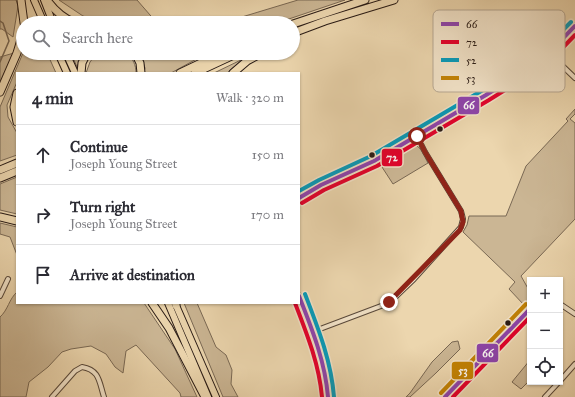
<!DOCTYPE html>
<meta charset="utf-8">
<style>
:root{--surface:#fff;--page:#f7f7f7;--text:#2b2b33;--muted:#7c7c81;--line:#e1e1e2}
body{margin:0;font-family:"IM FELL Great Primer",serif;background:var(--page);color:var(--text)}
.controls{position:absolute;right:12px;bottom:12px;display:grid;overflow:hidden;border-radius:0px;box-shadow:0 1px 3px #0004}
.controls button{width:36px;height:36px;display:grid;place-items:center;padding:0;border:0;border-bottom:1px solid var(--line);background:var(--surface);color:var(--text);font:20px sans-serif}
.stop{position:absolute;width:12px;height:12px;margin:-9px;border:3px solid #8f2418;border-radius:50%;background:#fff}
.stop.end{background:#8f2418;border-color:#fff;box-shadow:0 1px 4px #0008}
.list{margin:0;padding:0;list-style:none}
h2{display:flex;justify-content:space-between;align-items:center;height:52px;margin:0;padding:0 16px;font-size:17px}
h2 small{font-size:13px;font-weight:400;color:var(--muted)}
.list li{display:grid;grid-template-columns:26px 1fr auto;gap:12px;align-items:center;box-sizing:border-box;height:60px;padding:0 16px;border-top:1px solid var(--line)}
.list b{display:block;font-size:15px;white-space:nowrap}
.list p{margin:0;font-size:13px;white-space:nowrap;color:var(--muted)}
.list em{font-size:13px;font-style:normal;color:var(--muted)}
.icon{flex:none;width:22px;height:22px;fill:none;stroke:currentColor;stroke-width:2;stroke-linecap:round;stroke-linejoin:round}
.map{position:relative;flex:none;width:575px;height:397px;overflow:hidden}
.search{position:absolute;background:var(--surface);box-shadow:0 1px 3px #0004;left:16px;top:16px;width:284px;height:44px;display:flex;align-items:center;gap:10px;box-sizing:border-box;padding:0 14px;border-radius:22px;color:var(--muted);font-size:15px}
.panel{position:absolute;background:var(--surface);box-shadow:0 1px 3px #0004;left:16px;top:72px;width:284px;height:232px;border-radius:0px}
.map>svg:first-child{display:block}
</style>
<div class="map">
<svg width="575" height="397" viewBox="0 0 575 397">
<rect width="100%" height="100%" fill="#ecd6ae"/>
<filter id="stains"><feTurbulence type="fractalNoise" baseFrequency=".005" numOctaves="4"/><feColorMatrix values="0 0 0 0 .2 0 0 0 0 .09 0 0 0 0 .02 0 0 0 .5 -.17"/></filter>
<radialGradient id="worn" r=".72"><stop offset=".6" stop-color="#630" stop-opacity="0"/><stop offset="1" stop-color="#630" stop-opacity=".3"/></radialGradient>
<!-- green -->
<path fill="#cbb694" stroke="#796854" d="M 0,0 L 16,0 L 18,6 L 13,37 L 2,29 L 0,29 Z
M 59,0 L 137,0 L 157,23 L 105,23 L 83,16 Z
M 298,0 L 345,0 L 277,23 L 222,23 Z
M 14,53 L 0,85 L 0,57 Z
M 23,53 L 47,53 L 56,73 L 17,73 L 17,82 L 7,105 L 8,117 L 17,133 L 17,155 L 0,161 L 0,107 Z
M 71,53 L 83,53 L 77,67 Z
M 97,53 L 127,53 C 133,59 136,65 136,73 L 86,73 L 90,62 Z
M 140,53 L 162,53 L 178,57 L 202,56 L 171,73 L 144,73 L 145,68 Z
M 243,59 L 227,73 L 214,73 Z
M 575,109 L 575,114 L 570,119 L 575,123 L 575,219 L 521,276 L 530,292 L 530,300 L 524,305 L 509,289 L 515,282 L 463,232 L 467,225 L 469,216 L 506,216 L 526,166 L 568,121 L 566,119 Z
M 413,144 C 422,147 424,156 428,163 L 393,184 L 380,164 Z
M 17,177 L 17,214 L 0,210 L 0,184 Z
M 0,223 L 17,227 L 17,255 L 10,237 L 0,234 Z
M 17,292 L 17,303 L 144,303 L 175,349 L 197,397 L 181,397 L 180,393 L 136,345 L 126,351 L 123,373 L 115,367 L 106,354 L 91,346 L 71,349 L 62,352 L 48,367 L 29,382 L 26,397 L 0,397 L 0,317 C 8,310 9,299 17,292 Z
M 184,303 L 197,303 L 216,347 L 226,355 L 232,370 L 231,384 L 238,397 L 223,397 Z
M 458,341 L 460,349 L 436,373 L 410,397 L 406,397 L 410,393 L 432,362 L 452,342 Z
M 530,360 L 530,380 L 521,389 L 512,382 Z"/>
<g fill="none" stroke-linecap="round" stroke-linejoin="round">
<!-- stream -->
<path stroke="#756451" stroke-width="1.5" d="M 0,21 L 3,23 L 9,41 L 0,62"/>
<defs>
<path id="minor" d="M 549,53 L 575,78
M 0,296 L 8,279
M 560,304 L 575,314
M 312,332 L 389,303 L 414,279 L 461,227 L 463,219 L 461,211 L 425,152 L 417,136
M 560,381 L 575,364
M 52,397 L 75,371 L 82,367 C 100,370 99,382 104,397
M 445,397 L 525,313 L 530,309
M 545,397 L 559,382"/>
<path id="tertiary" d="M 299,198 L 321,185 L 374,161 L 486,95 L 543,59 L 575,26
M 299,296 C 311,328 327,362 328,397"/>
<path id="primary" d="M 34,0 L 44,23
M 44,0 L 53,23
M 58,53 L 67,73
M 66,53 L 75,73
M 168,303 L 208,397
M 175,303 L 216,397"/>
<path id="motorway" d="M 21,0 L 24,23
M 47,0 C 54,10 63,18 75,23
M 293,24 L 365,0
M 293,33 L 325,21 L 394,0
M 135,53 L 140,63 L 141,73
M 81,73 L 82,63 L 87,53
M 180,73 L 222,53
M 195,73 L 238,53
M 233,73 L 247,61 L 262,53
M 0,92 L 17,53 L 23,33
M 17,93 L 14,107 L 17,122
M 0,170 L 17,163
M 0,178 L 17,171
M 0,217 L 17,221
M 152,303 L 169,328 L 205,397
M 176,303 L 176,305"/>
</defs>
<!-- minor casing -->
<use href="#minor" stroke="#58483a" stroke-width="6"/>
<!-- tertiary casing -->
<use href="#tertiary" stroke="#58483a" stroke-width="7"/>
<!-- primary casing -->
<use href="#primary" stroke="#271914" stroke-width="8"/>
<!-- motorway casing -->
<use href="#motorway" stroke="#271914" stroke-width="9"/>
<!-- minor -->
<use href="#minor" stroke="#f3e4ca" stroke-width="4"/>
<!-- tertiary -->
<use href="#tertiary" stroke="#f3e4ca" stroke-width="5"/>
<!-- primary -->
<use href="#primary" stroke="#ecd6ae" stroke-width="6"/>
<!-- motorway -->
<use href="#motorway" stroke="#ecd6ae" stroke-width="7"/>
<defs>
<path id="bus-1" d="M 299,198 L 321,185 L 374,161 L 486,95 L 543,59 L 575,26
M 299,296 C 312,329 325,361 328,397
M 445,397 L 530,309"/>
<path id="bus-2" d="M 302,203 L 324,190 L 377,166 L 489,100 L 547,64 L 575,35
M 295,303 C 307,334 319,364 322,397
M 453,397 L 530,317"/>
<path id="bus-3" d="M 299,191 L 319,180 L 371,156 L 483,90 L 539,54 L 571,22
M 305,294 C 318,328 331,360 334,397"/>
<path id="bus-4" d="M 441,393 L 526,304"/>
</defs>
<!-- bus-1 casing -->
<use href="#bus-1" stroke="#f3e4ca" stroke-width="7"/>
<!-- bus-2 casing -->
<use href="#bus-2" stroke="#f3e4ca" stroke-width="7"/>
<!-- bus-3 casing -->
<use href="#bus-3" stroke="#f3e4ca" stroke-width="7"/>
<!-- bus-4 casing -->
<use href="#bus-4" stroke="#f3e4ca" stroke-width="7"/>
<!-- bus-1 -->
<use href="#bus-1" stroke="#8e44ad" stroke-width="4"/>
<!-- bus-2 -->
<use href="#bus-2" stroke="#e4002b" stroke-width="4"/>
<!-- bus-3 -->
<use href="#bus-3" stroke="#049bbb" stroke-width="4"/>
<!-- bus-4 -->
<use href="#bus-4" stroke="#c38305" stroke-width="4"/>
</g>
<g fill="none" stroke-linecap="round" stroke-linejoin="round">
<!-- route -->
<path stroke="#8f2418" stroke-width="5" d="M 389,302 L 460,230 L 463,222 L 461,211 L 425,152 L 417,136"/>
</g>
<!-- markers -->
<g fill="#271914" stroke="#f3e4ca" stroke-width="1.5">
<circle cx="440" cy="129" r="3.5"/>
<circle cx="372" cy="155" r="3.5"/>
<circle cx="508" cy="323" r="3.5"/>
</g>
<!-- legend -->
<rect x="433" y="10" width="132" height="82" rx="6" fill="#f3e4ca" stroke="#b6a793" stroke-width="1"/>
<rect x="441" y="22" width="18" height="4" fill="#8e44ad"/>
<rect x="441" y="40" width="18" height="4" fill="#e4002b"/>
<rect x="441" y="58" width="18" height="4" fill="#049bbb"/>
<rect x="441" y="76" width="18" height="4" fill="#c38305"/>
<g font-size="11" fill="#271914">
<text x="466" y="28">66</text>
<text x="466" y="46">72</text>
<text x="466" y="64">52</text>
<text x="466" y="82">53</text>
</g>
<g stroke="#f3e4ca" stroke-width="1.5">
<rect x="457" y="96" width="23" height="19" rx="4" fill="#8e44ad"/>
<rect x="381" y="148" width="22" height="19" rx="4" fill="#e4002b"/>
<rect x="476" y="343" width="23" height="20" rx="4" fill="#8e44ad"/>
<rect x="451" y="361" width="23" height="19" rx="4" fill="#c38305"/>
</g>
<g font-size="11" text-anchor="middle" font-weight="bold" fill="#fff">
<text x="469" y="109">66</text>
<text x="392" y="161">72</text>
<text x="488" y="357">66</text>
<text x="463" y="374">53</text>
</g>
<rect width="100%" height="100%" filter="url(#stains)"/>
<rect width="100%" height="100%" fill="url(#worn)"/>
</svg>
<div class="controls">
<button>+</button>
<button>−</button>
<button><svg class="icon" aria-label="locate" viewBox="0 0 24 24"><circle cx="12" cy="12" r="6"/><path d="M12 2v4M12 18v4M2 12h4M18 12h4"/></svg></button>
</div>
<div class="stop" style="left:417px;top:136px"></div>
<div class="stop end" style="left:389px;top:302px"></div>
<div class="search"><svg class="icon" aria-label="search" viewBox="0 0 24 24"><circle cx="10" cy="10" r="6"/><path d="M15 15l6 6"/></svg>Search here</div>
<section class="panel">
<h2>4 min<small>Walk · 320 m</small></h2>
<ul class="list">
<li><svg class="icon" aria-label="ahead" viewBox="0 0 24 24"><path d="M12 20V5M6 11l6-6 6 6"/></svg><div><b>Continue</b><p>Joseph Young Street</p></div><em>150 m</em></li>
<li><svg class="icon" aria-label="right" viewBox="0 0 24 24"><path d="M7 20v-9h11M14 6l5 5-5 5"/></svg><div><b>Turn right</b><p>Joseph Young Street</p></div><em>170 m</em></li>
<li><svg class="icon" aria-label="arrive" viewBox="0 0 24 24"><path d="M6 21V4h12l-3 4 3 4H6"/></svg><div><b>Arrive at destination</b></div></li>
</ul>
</section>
</div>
